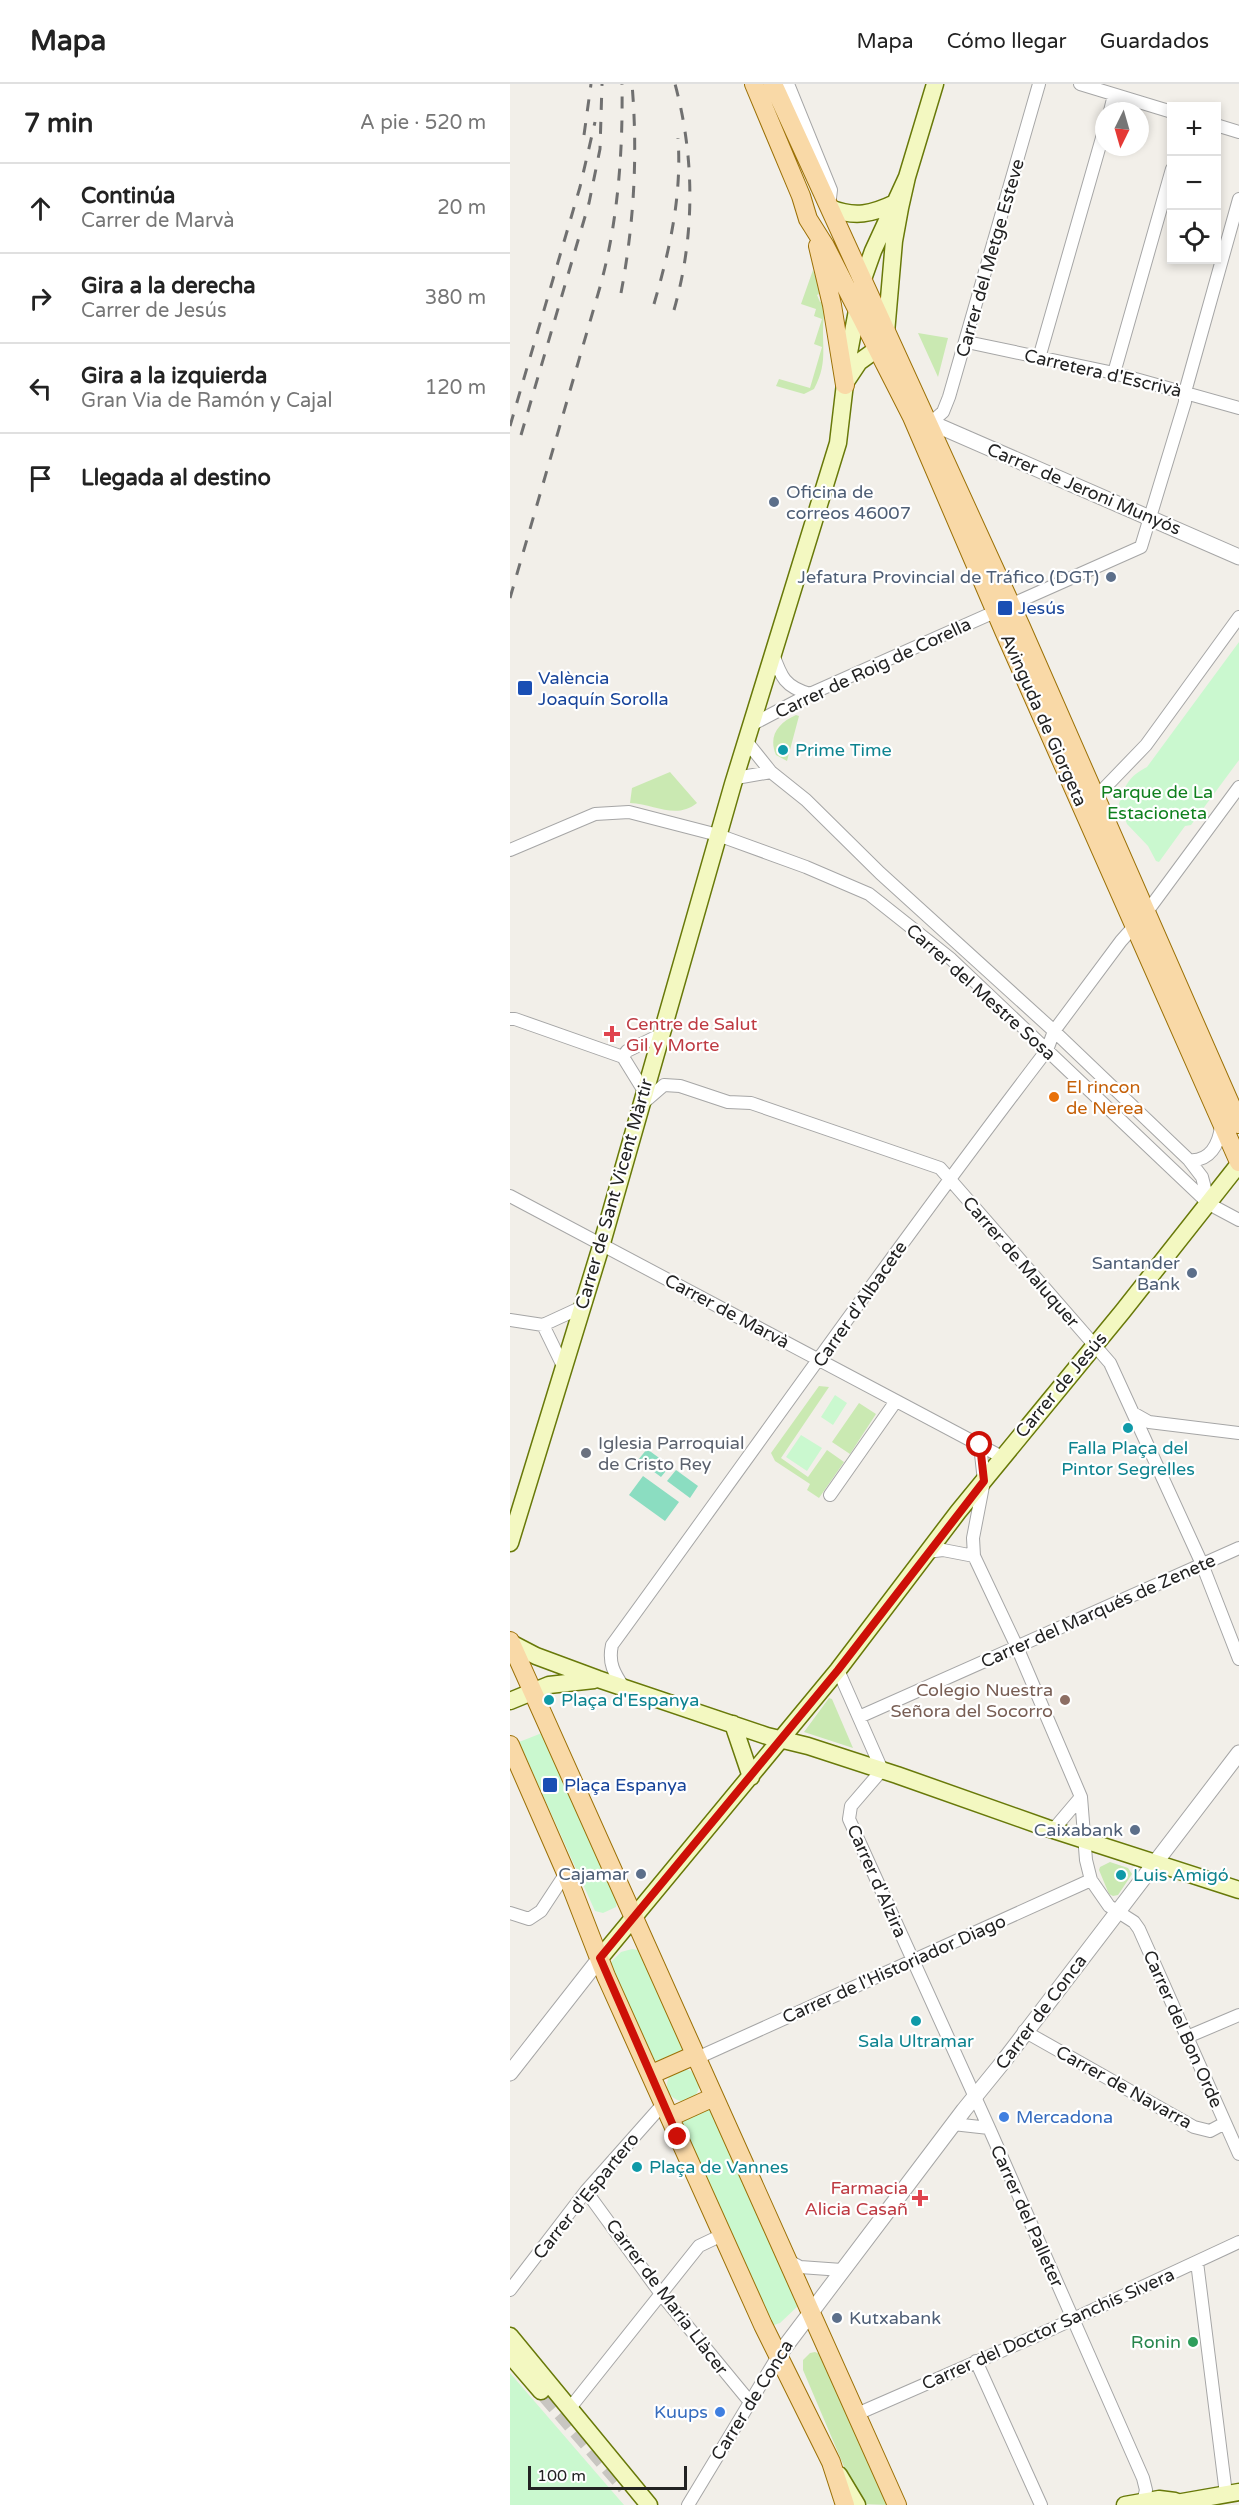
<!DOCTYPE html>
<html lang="es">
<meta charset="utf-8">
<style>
:root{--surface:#fff;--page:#f6f6f6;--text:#222;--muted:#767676;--line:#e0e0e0}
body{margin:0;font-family:"Varela Round",sans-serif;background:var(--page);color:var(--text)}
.controls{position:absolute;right:18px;top:18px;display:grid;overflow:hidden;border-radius:0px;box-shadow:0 3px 9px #0003}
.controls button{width:54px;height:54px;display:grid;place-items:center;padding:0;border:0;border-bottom:2px solid var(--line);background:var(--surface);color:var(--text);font:30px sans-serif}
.compass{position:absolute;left:585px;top:18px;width:54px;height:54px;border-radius:50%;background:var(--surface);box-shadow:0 3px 9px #0003;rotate:185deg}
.scale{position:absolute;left:18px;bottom:15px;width:159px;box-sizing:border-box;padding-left:6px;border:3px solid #222;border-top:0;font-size:16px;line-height:21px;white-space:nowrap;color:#222;-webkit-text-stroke:4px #fff;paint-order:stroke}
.stop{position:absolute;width:18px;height:18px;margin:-14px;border:4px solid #cd1007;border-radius:50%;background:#fff}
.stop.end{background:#cd1007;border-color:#fff;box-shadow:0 2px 6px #0008}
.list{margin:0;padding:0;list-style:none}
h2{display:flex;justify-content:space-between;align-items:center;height:78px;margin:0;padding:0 24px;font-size:26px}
h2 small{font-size:20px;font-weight:400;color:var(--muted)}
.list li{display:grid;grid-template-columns:39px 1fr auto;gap:18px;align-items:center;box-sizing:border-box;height:90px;padding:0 24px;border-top:2px solid var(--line)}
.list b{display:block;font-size:22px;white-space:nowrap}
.list p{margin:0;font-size:20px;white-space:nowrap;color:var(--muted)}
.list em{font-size:20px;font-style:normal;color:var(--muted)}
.icon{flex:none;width:33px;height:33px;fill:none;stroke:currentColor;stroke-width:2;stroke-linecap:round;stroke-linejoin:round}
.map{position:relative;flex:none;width:729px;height:2421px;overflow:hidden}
header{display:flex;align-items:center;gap:36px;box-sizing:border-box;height:84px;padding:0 30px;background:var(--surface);border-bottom:2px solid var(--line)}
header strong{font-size:28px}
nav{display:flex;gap:33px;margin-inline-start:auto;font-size:21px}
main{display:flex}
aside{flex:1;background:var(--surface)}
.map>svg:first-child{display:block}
</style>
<header>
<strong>Mapa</strong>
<nav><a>Mapa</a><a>Cómo llegar</a><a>Guardados</a></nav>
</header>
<main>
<aside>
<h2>7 min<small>A pie · 520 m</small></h2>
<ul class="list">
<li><svg class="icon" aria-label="ahead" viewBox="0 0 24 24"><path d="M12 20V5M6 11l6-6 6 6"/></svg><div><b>Continúa</b><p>Carrer de Marvà</p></div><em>20 m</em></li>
<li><svg class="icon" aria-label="right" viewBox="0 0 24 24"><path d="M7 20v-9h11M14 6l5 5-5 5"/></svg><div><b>Gira a la derecha</b><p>Carrer de Jesús</p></div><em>380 m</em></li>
<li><svg class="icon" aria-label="left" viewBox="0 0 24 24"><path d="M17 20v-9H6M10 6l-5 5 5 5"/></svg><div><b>Gira a la izquierda</b><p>Gran Via de Ramón y Cajal</p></div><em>120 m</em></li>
<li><svg class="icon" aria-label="arrive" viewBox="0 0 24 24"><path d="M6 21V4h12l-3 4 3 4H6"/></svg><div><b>Llegada al destino</b></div></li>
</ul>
</aside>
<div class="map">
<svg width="729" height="2421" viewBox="0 0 729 2421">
<rect width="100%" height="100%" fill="#f2efe9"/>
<!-- grass -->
<path fill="#cae9b2" d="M 303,186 L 311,209 L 307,211 L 310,218 L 314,217 C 315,227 313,236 313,246 C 313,269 316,282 304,305 L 294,310 L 266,302 L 269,295 L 300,304 L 312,263 L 304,260 L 312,235 L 304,232 L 306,225 L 291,220 Z
M 408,249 L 438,254 L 428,293 Z
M 286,631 L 289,632 L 277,677 L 266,671 C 258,652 268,639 286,631 Z
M 160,688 L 187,719 C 166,736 145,720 120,719 L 122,704 Z
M 309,1302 L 319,1303 L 271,1374 L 298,1393 L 317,1366 L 334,1378 L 309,1414 L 297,1406 L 300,1400 L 265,1377 L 261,1369 Z
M 349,1319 L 366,1330 L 340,1370 L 322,1358 Z
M 319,1614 L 322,1615 L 343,1664 L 294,1648 Z
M 600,1778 L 618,1784 L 622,1790 L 608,1811 L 603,1812 L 599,1810 L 589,1786 L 590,1783 Z
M 305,2268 L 312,2271 L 379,2421 L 350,2420 L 293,2286 L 293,2276 L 300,2269 Z"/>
<!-- park -->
<path fill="#caf8cf" d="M 729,558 L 729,676 L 681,741 L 675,742 L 649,778 L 646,777 L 638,762 L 617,740 L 609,720 C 615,701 619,692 637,683 Z
M 325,1311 L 337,1319 L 323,1341 L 311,1333 Z
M 291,1351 L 312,1364 L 297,1387 L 276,1373 Z
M 32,1649 L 107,1817 L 106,1823 L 93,1829 L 85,1827 L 9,1658 Z
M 122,1865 L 128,1866 L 172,1960 L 172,1968 L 148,1978 L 143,1975 L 102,1885 L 101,1878 L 111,1868 Z
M157 2001a16 16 0 1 1 32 0a16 16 0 1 1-32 0Z
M 200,2024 L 289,2221 L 270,2239 L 261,2242 L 172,2039 L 173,2036 Z
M 0,2289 L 114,2421 L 0,2421 Z"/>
<!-- pitch -->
<path fill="#8bddc1" d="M 137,1365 L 160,1382 L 151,1393 L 128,1376 Z
M 166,1386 L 188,1402 L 180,1414 L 157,1397 Z
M 133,1392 L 169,1418 L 155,1437 L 119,1411 Z"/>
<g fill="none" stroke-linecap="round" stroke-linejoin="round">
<!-- secondary-tunnel -->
<path stroke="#c8c6c1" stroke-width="16" stroke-dasharray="16 8" stroke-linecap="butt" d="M 35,2311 L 115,2403"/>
<defs>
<path id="minor" d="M 278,0 L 321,106 L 320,114
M 570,0 L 662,28
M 600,27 L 604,11
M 706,41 L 729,48
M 457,258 L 604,289 L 729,324
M 529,274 L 594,47
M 604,289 L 662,85
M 418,341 L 433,328 L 439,313 L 529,0
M 263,570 C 271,593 275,603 300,610
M 241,641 L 300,610 L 631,463 L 675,318 L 675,308 L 729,115
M 237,658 L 261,688 L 296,716 L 370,789 L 544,947 L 679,1076 L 692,1093 L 699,1120
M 226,694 L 261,688
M 582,717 L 636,661 L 729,533
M 0,766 L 85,730 L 119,728 L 208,751 L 296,783 L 359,810 L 441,875 L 699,1120 L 729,1136
M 0,935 L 5,935 L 113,973 L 134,1007
M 113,973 L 117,967 L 150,951
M 132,1020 L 154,1001 L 170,1002 L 218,1018 L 241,1019 L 430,1084 L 600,1279 L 692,1480 L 729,1575
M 679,1076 C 700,1078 709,1060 711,1042
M 0,1112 L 492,1373
M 0,1236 L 33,1241 L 72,1223
M 33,1241 L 54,1284
M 623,1329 L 639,1338 L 729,1349
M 320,1411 L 386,1317
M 417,1468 L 433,1466 L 464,1472 L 507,1563 L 571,1713 L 576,1776 L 581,1796 L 599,1822 L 624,1838 L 629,1845 L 729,2070
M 464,1472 L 463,1454 L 474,1397 L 470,1361
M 328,1586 L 372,1686 L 341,1722 L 339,1735 L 479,2044 L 633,2394 L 636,2406 L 633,2418
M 114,1604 C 104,1589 98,1579 102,1561 C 247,1362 388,1161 537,966 L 544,947 L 611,857 L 636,829 L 729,703
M 349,1633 L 729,1464
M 543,1746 L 571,1713
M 0,1829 L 19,1835 L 31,1827 L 56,1789
M 514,1947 L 684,2043 L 700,2047 L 715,2039
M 677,1953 L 729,1931
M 187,1974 L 581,1796
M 443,2040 L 479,2044
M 76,2107 L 151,2210 L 240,2318
M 277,2176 L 290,2183 L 332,2186
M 687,2178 L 716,2410
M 0,2206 L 76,2107 L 154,2019
M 466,2277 L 531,2421
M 60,2324 L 189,2162 L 212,2151
M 347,2330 L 544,2244 L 729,2158
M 178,2421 L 268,2272"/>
<path id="tertiary" d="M 418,341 L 431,343 L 729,473
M 0,1989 L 90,1874
M 268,2272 L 454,2026 L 493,1978 L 729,1669"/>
<path id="secondary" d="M 320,124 C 345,134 362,130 385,119
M 337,296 L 349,278 L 367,265 L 376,249 L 384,157 L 390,124 L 397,93 L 425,0
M 0,1459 L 92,1159 L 223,700 L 328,359 L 338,274 L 353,195 L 363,167 L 397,93
M 1,1559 L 26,1572 L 88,1595 L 257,1652 L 298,1662 L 387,1691 L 537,1744 L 729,1806
M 0,1617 L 39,1601 L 84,1596
M 223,1640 L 241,1693
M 90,1874 L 328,1586 L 448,1428 L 613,1227 L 729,1080
M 0,2252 L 139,2421
M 0,2271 L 31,2307
M 329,2391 L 347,2421
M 615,2421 L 649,2415 L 665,2417
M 655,2421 L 729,2408"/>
<path id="primary" d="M 244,0 L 291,112 L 298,135 L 315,162 L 402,333 L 494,547 L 729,1078
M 263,0 L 511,543 L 729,1040
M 308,162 L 322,221 L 335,301
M 0,1557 L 387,2421
M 0,1661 L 56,1789 L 96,1892 L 253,2241 L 321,2378 L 335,2421
M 142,1990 L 185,1971
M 160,2033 L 204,2013"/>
</defs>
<!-- minor casing -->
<use href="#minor" stroke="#a6a6a6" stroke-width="14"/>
<!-- tertiary casing -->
<use href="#tertiary" stroke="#a6a6a6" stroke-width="17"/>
<!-- secondary casing -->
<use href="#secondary" stroke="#687909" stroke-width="19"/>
<!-- primary casing -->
<use href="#primary" stroke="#9b7005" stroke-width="20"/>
<!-- minor -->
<use href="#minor" stroke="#fff" stroke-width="12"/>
<!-- tertiary -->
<use href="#tertiary" stroke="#fff" stroke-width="15"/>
<!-- secondary -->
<use href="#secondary" stroke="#f3f8c1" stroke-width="16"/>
<!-- primary -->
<use href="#primary" stroke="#f9d9a7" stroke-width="18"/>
<!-- rail -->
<path stroke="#707070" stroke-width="3" stroke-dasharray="12 12" stroke-linecap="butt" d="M 74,51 L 81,0
M 111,209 C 124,140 128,71 122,0
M 144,220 C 160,165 172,111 168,54
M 164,226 C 185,152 185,74 165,0
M 0,342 L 70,103 L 85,38
M 11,351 L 79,119 L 90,65 L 92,0
M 0,514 L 90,203 C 108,138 113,68 112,0"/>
</g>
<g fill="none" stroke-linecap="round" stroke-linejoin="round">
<!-- route -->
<path stroke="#cd1007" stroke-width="8" d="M 168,2053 L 90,1874 L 328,1586 L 474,1397 L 470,1361"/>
</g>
<!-- markers -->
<g fill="#5c6f8a" stroke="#fff" stroke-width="2">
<circle cx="264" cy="418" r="6"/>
<circle cx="601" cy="493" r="6"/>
<circle cx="682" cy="1189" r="6"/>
<circle cx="625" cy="1746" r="6"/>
<circle cx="131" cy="1790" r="6"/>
<circle cx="327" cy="2234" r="6"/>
</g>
<g fill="#1a4fb4" stroke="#fff" stroke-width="2">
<rect x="487" y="516" width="16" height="16" rx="3"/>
<rect x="7" y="596" width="16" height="16" rx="3"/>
<rect x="32" y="1693" width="16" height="16" rx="3"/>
</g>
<g fill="#0f9aa8" stroke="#fff" stroke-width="2">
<circle cx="273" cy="666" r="6"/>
<circle cx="618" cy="1344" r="6"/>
<circle cx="39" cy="1616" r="6"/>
<circle cx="611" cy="1791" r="6"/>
<circle cx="406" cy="1937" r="6"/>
<circle cx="127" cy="2083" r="6"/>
</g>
<g fill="#e0444e" stroke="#fff" stroke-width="2">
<path d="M99 941h6v6h6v6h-6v6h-6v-6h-6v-6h6z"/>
<path d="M407 2105h6v6h6v6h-6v6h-6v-6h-6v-6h6z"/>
</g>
<circle fill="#e8710a" stroke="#fff" stroke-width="2" cx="544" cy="1013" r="6"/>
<circle fill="#6b7280" stroke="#fff" stroke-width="2" cx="76" cy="1369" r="6"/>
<circle fill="#8d6e63" stroke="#fff" stroke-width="2" cx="555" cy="1616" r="6"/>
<g fill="#3f7fe0" stroke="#fff" stroke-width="2">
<circle cx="494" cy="2033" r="6"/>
<circle cx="210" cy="2328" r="6"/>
</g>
<circle fill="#2e9e5b" stroke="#fff" stroke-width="2" cx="683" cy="2258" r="6"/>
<g text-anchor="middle" stroke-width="4.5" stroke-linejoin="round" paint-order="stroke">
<!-- street labels -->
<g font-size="18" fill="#222" stroke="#fff">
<text transform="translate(480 174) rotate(-74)" y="6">Carrer del Metge Esteve</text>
<text transform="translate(593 289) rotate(13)" y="6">Carretera d'Escrivà</text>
<text transform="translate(574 405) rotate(23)" y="6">Carrer de Jeroni Munyós</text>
<text transform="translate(363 584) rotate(-25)" y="6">Carrer de Roig de Corella</text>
<text transform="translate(534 636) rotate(66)" y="6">Avinguda de Giorgeta</text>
<text transform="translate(471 908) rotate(42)" y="6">Carrer del Mestre Sosa</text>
<text transform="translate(104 1110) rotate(-74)" y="6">Carrer de Sant Vicent Màrtir</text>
<text transform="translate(511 1178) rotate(49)" y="6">Carrer de Maluquer</text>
<text transform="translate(350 1220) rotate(-55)" y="6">Carrer d'Albacete</text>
<text transform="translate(217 1227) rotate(28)" y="6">Carrer de Marvà</text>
<text transform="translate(551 1301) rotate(-50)" y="6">Carrer de Jesús</text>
<text transform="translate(588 1527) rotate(-24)" y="6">Carrer del Marqués de Zenete</text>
<text transform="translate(367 1797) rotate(66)" y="6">Carrer d'Alzira</text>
<text transform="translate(384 1885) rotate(-24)" y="6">Carrer de l'Historiador Diago</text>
<text transform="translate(531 1928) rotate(-53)" y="6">Carrer de Conca</text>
<text transform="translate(673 1945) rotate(66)" y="6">Carrer del Bon Orde</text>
<text transform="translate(614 2003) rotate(29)" y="6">Carrer de Navarra</text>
<text transform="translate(76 2112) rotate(-51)" y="6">Carrer d'Espartero</text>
<text transform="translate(517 2132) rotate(66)" y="6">Carrer del Palleter</text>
<text transform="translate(157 2213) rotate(53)" y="6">Carrer de Maria Llàcer</text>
<text transform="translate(538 2245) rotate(-24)" y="6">Carrer del Doctor Sanchís Sivera</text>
<text transform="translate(242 2316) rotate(-58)" y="6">Carrer de Conca</text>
</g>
<!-- service labels -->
<g font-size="18" fill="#4e5e75" stroke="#fff" text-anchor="end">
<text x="276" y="414" text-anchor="start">Oficina de<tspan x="276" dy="21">correos 46007</tspan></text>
<text x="589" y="499">Jefatura Provincial de Tráfico (DGT)</text>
<text x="670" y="1185">Santander<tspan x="670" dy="21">Bank</tspan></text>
<text x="613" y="1752">Caixabank</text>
<text x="119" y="1796">Cajamar</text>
<text x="339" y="2240" text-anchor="start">Kutxabank</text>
</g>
<!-- transit labels -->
<g font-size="18" fill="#164399" stroke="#fff" text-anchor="start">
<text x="508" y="530">Jesús</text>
<text x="28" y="600">València<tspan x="28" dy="21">Joaquín Sorolla</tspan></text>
<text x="54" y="1707">Plaça Espanya</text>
</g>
<!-- culture labels -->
<g font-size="18" fill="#0d838f" stroke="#fff" text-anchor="start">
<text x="285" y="672">Prime Time</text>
<text x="618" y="1370" text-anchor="middle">Falla Plaça del<tspan x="618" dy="21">Pintor Segrelles</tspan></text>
<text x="51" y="1622">Plaça d'Espanya</text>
<text x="623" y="1797">Luis Amigó</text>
<text x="406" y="1963" text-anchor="middle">Sala Ultramar</text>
<text x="139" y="2089">Plaça de Vannes</text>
</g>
<!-- park labels -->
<g font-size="18" fill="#10801e" stroke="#fff">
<text x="647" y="714">Parque de La<tspan x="647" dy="21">Estacioneta</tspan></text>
</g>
<!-- health labels -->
<g font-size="18" fill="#be3a42" stroke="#fff" text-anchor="start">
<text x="116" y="946">Centre de Salut<tspan x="116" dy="21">Gil y Morte</tspan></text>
<text x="398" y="2110" text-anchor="end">Farmacia<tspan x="398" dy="21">Alicia Casañ</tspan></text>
</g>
<!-- food labels -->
<g font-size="18" fill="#c56008" stroke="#fff" text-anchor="start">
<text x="556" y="1009">El rincon<tspan x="556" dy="21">de Nerea</tspan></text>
</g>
<!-- worship labels -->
<g font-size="18" fill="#5b616d" stroke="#fff" text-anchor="start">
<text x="88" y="1365">Iglesia Parroquial<tspan x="88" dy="21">de Cristo Rey</tspan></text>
</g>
<!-- education labels -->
<g font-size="18" fill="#785e54" stroke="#fff" text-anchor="end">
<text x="543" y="1612">Colegio Nuestra<tspan x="543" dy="21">Señora del Socorro</tspan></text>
</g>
<!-- shop labels -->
<g font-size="18" fill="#366cbe" stroke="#fff" text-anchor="start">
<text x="506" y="2039">Mercadona</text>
<text x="198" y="2334" text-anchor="end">Kuups</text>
</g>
<!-- leisure labels -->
<g font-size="18" fill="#27864d" stroke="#fff" text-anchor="end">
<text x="671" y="2264">Ronin</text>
</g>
</g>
</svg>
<div class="controls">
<button>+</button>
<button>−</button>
<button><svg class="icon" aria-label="locate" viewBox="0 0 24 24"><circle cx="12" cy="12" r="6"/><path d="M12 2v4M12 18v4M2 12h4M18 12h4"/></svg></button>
</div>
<svg class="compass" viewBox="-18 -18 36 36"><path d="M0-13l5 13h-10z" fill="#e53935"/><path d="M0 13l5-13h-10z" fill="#767676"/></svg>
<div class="scale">100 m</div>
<div class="stop" style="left:470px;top:1361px"></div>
<div class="stop end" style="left:168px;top:2053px"></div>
</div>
</main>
